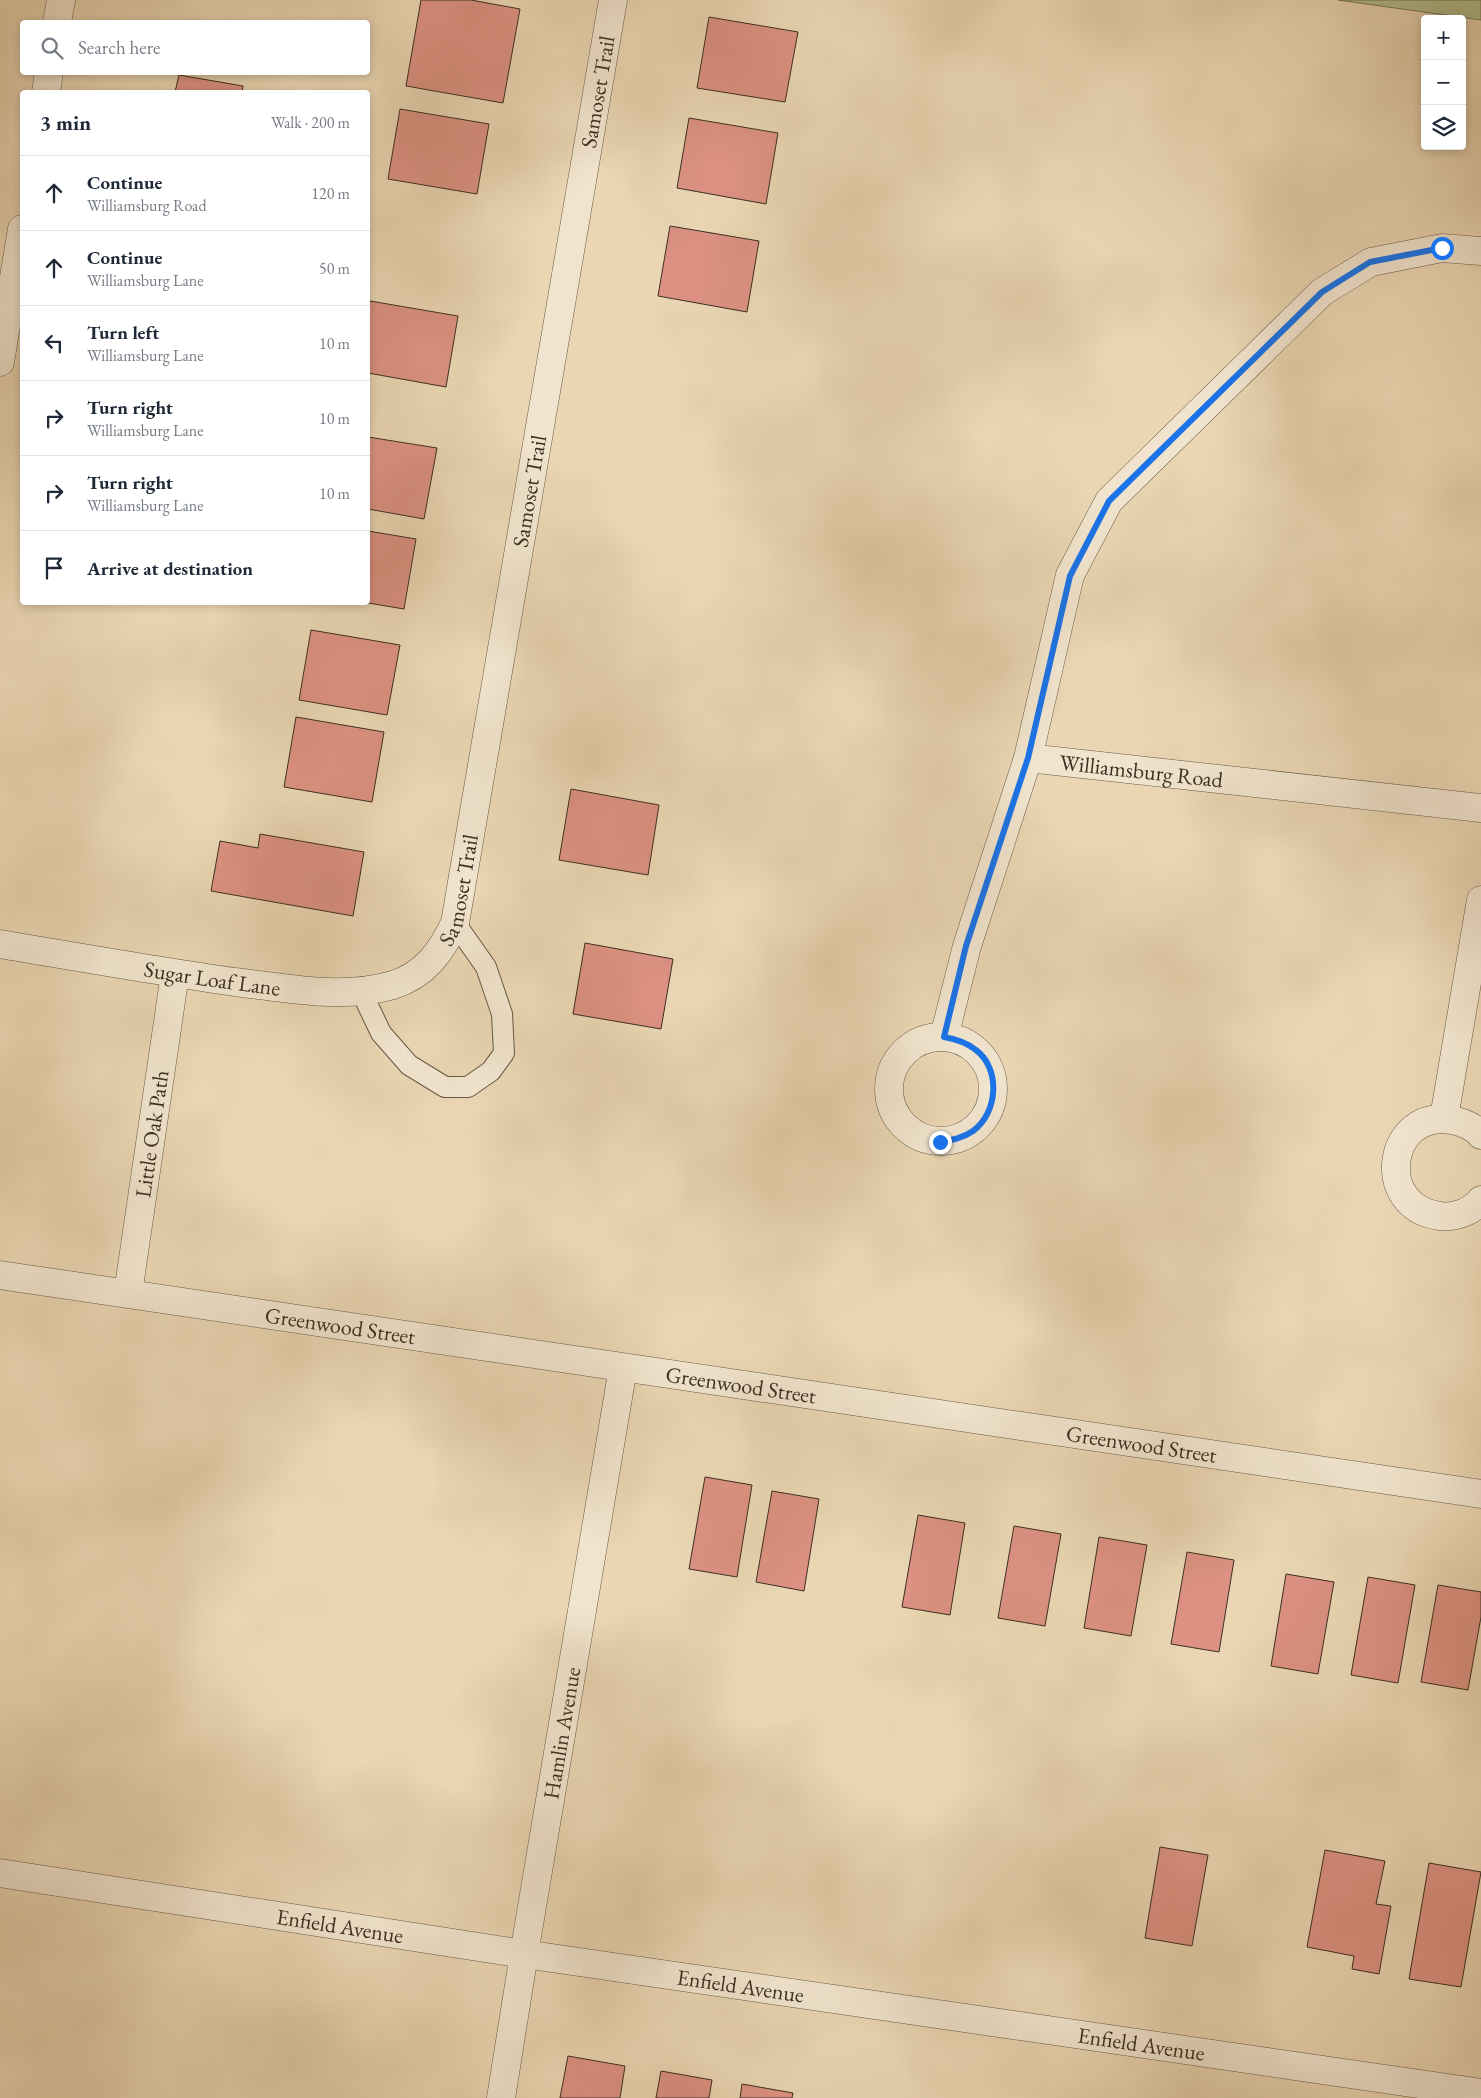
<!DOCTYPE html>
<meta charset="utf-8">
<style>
:root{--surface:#fff;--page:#f6f6f7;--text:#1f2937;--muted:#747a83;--line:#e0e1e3}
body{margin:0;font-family:"EB Garamond",serif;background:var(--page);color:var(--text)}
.controls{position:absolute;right:15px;top:15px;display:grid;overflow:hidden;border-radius:5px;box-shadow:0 2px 8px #0003}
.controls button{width:45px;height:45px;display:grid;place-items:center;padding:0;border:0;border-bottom:1px solid var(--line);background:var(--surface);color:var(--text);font:25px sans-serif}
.stop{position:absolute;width:15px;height:15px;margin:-11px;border:4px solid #1a73e8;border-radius:50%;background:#fff}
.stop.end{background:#1a73e8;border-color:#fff;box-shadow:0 1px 5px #0008}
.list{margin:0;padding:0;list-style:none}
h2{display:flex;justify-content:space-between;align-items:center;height:65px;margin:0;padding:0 20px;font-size:21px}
h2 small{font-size:16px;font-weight:400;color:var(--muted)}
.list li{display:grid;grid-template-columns:32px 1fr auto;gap:15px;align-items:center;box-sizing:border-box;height:75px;padding:0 20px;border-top:1px solid var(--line)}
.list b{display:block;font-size:19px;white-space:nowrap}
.list p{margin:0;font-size:16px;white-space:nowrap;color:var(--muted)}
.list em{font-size:16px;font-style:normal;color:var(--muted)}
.icon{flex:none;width:28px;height:28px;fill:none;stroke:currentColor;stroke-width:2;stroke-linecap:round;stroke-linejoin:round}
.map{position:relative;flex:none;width:1481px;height:2098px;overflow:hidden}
.search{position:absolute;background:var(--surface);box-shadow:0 2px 8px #0003;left:20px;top:20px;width:350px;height:55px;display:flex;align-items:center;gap:12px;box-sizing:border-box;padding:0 18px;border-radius:5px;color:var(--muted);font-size:19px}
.panel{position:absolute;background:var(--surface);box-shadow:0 2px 8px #0003;left:20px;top:90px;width:350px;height:515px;border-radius:5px}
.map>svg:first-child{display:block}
</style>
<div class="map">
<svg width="1481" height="2098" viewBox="0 0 1481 2098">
<rect width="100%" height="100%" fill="#ead6b3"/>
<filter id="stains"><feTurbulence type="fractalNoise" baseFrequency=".004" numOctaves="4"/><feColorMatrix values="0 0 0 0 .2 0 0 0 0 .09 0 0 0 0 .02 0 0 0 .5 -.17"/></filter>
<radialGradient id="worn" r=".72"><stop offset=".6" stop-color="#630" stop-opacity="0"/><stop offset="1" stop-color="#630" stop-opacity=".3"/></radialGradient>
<!-- green -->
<path fill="#b2bf90" stroke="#767758" d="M 1338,0 L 1481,0 L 1481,20 Z"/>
<!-- building -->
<path fill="#dc9182" stroke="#3b2f21" d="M 421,0 L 471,0 L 520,9 L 503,103 L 406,86 Z
M 709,17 L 798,32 L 785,102 L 697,88 Z
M 179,75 L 243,86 L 242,92 L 175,92 Z
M 400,109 L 489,124 L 477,194 L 388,179 Z
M 689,118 L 778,133 L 766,204 L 677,188 Z
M 670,226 L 759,241 L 747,312 L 658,296 Z
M 370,301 L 458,316 L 446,387 L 368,373 L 368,314 Z
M 368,437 L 437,448 L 424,519 L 368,509 Z
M 368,531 L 416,539 L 404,609 L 362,602 L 368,602 Z
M 311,630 L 400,645 L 387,715 L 299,700 Z
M 296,717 L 384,732 L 372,802 L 284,787 Z
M 571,789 L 659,805 L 648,875 L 559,860 Z
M 260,834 L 364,852 L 353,916 L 211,891 L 220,841 L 258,848 Z
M 585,943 L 673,959 L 661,1029 L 573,1014 Z
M 705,1477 L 752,1485 L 737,1577 L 689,1569 Z
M 772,1491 L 819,1499 L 804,1591 L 756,1582 Z
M 918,1515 L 965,1523 L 950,1615 L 902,1607 Z
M 1014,1526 L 1061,1534 L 1045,1626 L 998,1618 Z
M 1099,1537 L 1147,1545 L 1131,1636 L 1084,1628 Z
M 1187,1552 L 1234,1560 L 1219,1652 L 1171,1644 Z
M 1286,1574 L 1334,1582 L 1318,1674 L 1271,1666 Z
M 1368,1577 L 1415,1585 L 1398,1683 L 1351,1675 Z
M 1438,1585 L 1481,1592 L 1481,1617 L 1468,1690 L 1421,1682 Z
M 1160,1847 L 1208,1855 L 1192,1946 L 1145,1938 Z
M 1325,1850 L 1385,1861 L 1376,1904 L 1391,1906 L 1379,1974 L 1352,1969 L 1354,1956 L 1307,1947 Z
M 1429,1863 L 1481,1872 L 1461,1987 L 1409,1979 Z
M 568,2056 L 625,2066 L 620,2098 L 560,2098 Z
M 661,2071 L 712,2080 L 709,2098 L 656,2098 Z
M 742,2084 L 793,2093 L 792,2098 L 740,2098 Z"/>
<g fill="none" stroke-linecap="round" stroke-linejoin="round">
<defs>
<path id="lane" d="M 361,991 L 381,1033 L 409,1065 L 445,1087 L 468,1087 L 491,1071 L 504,1053 L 502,1014 L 486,967 L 455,923"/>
<g id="street">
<path d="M 57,22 L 61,0"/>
<path d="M 46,92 L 49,72"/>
<path d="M 0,362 L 22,229"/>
<path id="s1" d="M 1028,758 L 1481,808"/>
<path id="s2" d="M 0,944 C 78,957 157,971 235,982 C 288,988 341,1000 393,985 C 425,975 441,952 455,923 L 613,0"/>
<circle cx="941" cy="1089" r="52"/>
<path d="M 944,1037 L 967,946 L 1028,758 L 1070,575 L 1109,501 L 1322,292 L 1371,262 L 1442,248 L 1481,251"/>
<path d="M 1444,1118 L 1481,900"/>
<path d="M 1481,1135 C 1473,1126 1463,1122 1451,1120 C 1387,1109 1373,1208 1440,1216 C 1454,1218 1472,1212 1481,1200"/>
<path id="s3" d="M 0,1275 L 1481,1494"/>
<path id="s4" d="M 128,1293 L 175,974"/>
<path id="s5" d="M 0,1873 L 524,1954 L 1481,2093"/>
<path id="s6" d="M 501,2098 L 524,1954 L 623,1368"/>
</g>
</defs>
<!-- lane casing -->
<use href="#lane" stroke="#675946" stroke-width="22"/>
<!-- street casing -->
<use href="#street" stroke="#675946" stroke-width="29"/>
<!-- lane -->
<use href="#lane" stroke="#f1e4ce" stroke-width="20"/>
<!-- street -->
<use href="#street" stroke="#f1e4ce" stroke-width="28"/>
</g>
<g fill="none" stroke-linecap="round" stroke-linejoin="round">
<!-- route -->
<path stroke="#1a73e8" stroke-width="6" d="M 940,1142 C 952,1140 963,1138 973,1131 C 998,1113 1001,1069 976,1050 C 966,1042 956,1039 944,1037 L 966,946 L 1028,758 L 1070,576 L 1109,501 L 1322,292 L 1370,262 L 1442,248"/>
</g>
<g text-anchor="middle" stroke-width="4" stroke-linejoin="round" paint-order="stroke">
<!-- street labels -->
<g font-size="22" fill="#3b2f21" stroke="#f1e4ce">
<text dy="8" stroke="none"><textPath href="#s2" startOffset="1331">Samoset Trail</textPath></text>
<text dy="8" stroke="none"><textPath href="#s2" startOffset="926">Samoset Trail</textPath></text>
<text dy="8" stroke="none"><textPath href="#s1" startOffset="114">Williamsburg Road</textPath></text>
<text dy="8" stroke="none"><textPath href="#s2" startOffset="521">Samoset Trail</textPath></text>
<text dy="8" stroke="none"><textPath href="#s2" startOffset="215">Sugar Loaf Lane</textPath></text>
<text dy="8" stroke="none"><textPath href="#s4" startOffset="161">Little Oak Path</textPath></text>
<text dy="8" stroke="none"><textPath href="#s3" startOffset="344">Greenwood Street</textPath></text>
<text dy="8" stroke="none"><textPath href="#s3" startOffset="749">Greenwood Street</textPath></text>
<text dy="8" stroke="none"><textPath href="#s3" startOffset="1154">Greenwood Street</textPath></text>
<text dy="8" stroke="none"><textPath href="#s6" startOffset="370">Hamlin Avenue</textPath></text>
<text dy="8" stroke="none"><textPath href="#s5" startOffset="344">Enfield Avenue</textPath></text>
<text dy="8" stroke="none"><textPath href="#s5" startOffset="749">Enfield Avenue</textPath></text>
<text dy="8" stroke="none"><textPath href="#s5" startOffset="1154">Enfield Avenue</textPath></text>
</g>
</g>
<rect width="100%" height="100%" filter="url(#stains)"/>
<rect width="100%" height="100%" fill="url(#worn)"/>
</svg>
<div class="controls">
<button>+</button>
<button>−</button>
<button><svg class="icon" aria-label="layers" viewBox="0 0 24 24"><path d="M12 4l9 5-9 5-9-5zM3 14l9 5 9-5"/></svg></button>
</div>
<div class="stop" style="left:1442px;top:248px"></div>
<div class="stop end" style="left:940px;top:1142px"></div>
<div class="search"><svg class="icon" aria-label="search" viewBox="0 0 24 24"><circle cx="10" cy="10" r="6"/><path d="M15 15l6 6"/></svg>Search here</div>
<section class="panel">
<h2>3 min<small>Walk · 200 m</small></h2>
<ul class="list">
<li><svg class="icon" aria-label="ahead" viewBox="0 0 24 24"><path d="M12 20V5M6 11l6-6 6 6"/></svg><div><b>Continue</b><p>Williamsburg Road</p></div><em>120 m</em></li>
<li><svg class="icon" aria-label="ahead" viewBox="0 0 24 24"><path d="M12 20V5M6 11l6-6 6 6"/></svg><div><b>Continue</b><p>Williamsburg Lane</p></div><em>50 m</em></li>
<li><svg class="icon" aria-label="left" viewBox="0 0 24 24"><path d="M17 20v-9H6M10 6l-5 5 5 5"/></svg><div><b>Turn left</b><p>Williamsburg Lane</p></div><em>10 m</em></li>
<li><svg class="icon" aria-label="right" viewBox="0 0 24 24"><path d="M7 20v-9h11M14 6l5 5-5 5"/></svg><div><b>Turn right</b><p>Williamsburg Lane</p></div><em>10 m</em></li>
<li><svg class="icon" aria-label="right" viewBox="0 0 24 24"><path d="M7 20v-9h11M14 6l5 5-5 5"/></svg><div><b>Turn right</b><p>Williamsburg Lane</p></div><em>10 m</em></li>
<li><svg class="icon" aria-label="arrive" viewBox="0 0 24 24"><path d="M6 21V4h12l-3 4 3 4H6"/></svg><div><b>Arrive at destination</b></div></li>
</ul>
</section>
</div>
